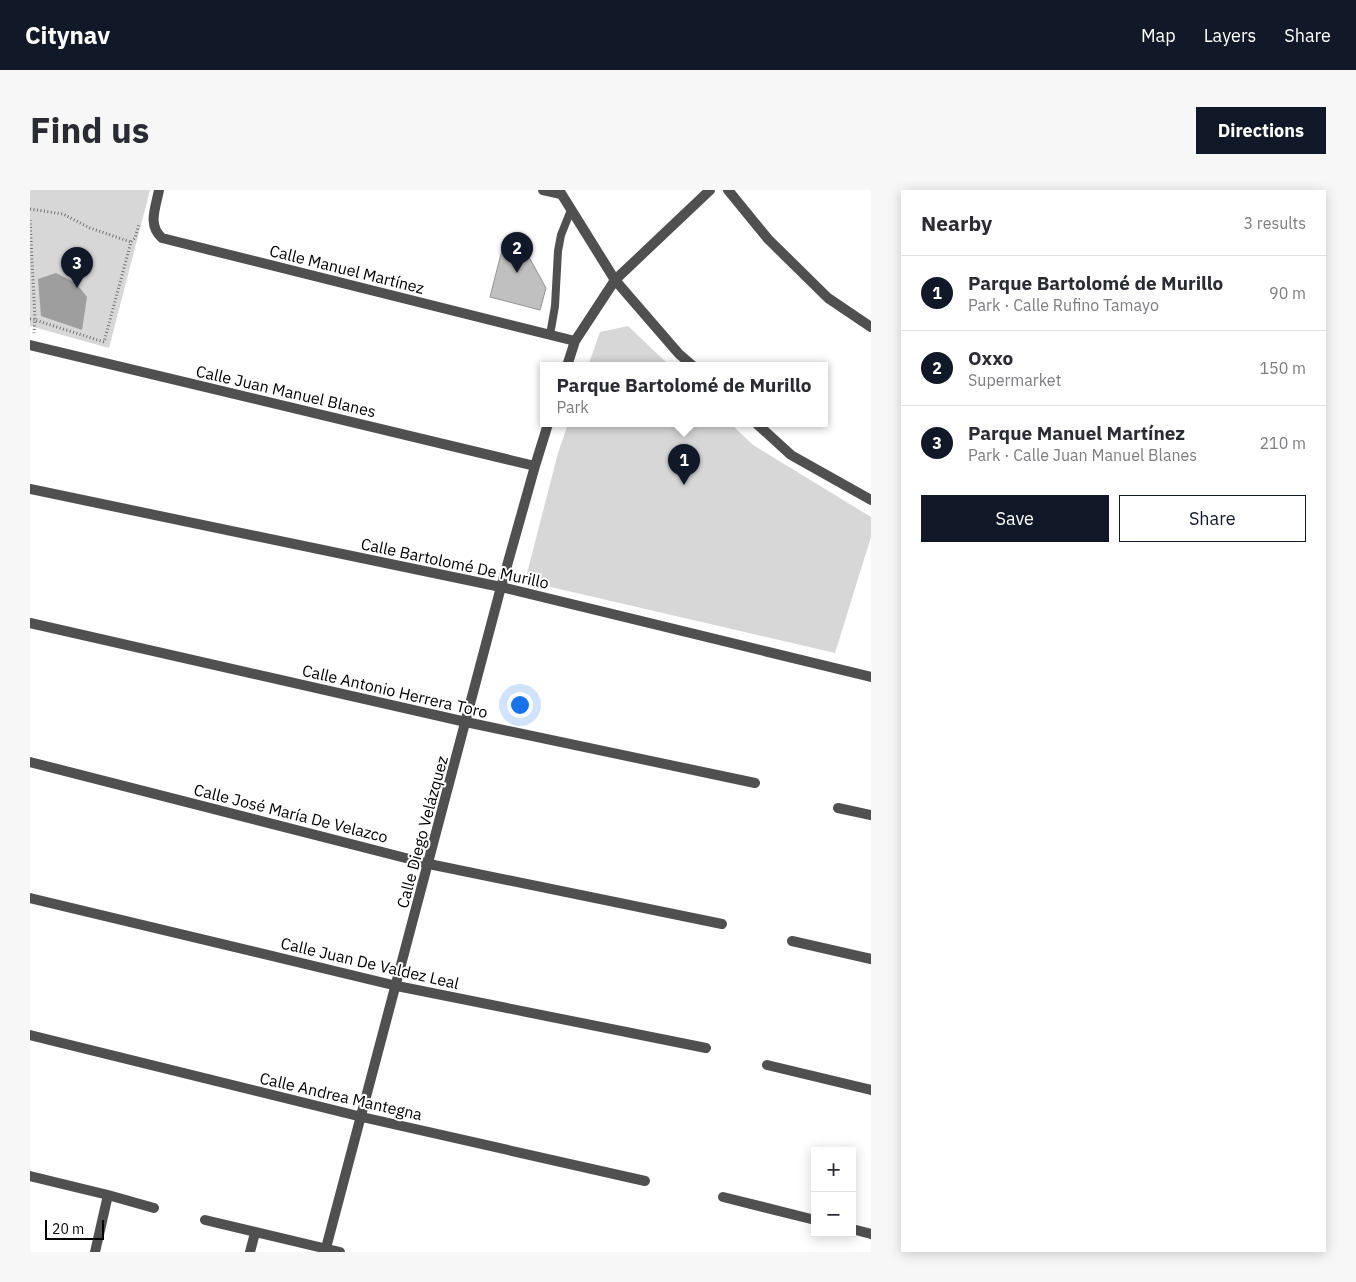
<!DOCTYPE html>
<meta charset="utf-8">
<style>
:root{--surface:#fff;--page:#f7f7f7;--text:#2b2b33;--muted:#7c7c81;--line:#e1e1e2;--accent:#111827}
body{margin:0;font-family:"IBM Plex Sans",sans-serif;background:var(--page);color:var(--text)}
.controls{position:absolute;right:15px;bottom:15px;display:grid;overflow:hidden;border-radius:0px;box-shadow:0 2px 12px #0003}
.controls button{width:45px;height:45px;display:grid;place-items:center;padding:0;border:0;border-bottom:1px solid var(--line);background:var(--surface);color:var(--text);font:25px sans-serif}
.scale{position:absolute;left:15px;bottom:12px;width:59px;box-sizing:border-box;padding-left:5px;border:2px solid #000;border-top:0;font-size:14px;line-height:18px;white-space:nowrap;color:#000;-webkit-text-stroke:4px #fff;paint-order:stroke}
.you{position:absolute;left:489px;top:514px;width:18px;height:18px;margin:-12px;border:4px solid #fff;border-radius:50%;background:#1a73e8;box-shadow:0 0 0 8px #1a73e833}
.badge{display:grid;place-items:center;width:32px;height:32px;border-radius:50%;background:var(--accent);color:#fff;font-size:16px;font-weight:700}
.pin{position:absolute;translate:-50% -41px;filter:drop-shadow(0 1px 2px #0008)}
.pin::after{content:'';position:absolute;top:26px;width:18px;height:15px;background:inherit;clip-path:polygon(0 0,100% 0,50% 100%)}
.popup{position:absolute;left:510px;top:172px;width:288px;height:65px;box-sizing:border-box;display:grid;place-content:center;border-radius:0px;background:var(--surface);filter:drop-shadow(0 1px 4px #0005);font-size:16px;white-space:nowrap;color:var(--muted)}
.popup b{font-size:19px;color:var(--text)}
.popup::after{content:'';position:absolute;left:50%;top:100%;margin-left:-10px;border:10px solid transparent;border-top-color:var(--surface)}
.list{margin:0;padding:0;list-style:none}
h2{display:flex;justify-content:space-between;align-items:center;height:65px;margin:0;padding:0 20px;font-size:21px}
h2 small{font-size:16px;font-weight:400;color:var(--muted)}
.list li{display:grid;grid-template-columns:32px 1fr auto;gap:15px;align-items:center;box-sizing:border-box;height:75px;padding:0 20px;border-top:1px solid var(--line)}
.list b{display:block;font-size:19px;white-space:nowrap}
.list p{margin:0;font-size:16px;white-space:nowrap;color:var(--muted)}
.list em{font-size:16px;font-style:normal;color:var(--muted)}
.actions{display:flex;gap:10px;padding:15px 20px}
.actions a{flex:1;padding:11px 0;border:1px solid var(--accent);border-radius:0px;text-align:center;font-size:18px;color:var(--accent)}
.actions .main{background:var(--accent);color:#fff}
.map{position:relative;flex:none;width:841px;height:1062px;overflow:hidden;border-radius:0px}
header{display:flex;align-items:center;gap:30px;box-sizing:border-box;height:70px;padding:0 25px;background:var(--accent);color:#fff}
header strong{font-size:24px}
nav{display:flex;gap:28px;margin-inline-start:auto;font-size:18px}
.intro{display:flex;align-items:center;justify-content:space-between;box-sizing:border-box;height:120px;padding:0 30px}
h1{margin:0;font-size:35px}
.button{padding:12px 22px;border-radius:0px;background:var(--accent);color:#fff;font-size:18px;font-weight:700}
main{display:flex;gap:30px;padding:0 30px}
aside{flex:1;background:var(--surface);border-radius:0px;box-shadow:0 2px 12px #0003}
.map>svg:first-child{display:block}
</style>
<header>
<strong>Citynav</strong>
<nav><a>Map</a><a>Layers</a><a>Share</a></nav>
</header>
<div class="intro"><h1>Find us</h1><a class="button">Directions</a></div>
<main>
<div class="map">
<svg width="841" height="1062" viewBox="0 0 841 1062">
<rect width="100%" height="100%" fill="#fff"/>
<!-- green -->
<path fill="#d7d7d7" d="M 0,0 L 120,0 L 79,158 L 0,136 Z
M 598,136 L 640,176 L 558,176 L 570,142 Z
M 538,234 L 701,234 L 723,255 L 841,327 L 841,347 L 805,463 L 495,391 L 528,263 Z"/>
<!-- water -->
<path fill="#9e9e9e" d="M 26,83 L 46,93 L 57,107 L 52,140 L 11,126 L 8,89 Z"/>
<!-- building -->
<path fill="#c0c0c0" stroke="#949494" d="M 472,60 L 499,67 L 516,98 L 510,120 L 460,107 Z"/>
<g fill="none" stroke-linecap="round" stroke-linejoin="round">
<!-- path -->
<path stroke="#727272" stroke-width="3" stroke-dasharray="1 2.5" stroke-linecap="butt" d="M 0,19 L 33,24 L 60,38 L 101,52
M 0,30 L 5,130 L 74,152 L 101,52 L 105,48 L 109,34
M 0,129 L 5,130 L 4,143"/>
<!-- lane -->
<path stroke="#505050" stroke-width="8" d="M 520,145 L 525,116 L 528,61 L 531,45 L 541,20"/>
<!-- street -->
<path stroke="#505050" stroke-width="10" d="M 129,0 C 126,17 117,35 132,48 L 545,151
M 513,0 L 531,4
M 529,0 L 585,90 L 649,164 L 663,176
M 698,0 L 738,49 L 798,108 L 841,137
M 0,155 L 505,276
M 537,176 L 545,151 L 585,90 L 680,0
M 727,234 L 761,265 L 841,310
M 0,299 L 471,397 L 841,487
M 0,433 L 436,532 L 725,593
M 0,572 L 399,674 L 692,734
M 808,618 L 841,625
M 0,708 L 367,796 L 676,858
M 762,751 L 841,769
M 0,845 L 332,927 L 615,991
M 737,875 L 841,900
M 0,986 L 78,1005 L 124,1018
M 693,1007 L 785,1030
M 175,1030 L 310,1062
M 822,1039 L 841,1044
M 296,1058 L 471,397 L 505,276 L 518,234
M 65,1062 L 78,1005
M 220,1062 L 225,1043"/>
</g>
<g text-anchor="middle" stroke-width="4" stroke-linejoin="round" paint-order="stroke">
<!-- street labels -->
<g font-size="16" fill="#000" stroke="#fff">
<text transform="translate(317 79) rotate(14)" y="6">Calle Manuel Martínez</text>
<text transform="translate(256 201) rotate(13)" y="6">Calle Juan Manuel Blanes</text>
<text transform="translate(425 373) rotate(12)" y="6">Calle Bartolomé De Murillo</text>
<text transform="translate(365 501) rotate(13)" y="6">Calle Antonio Herrera Toro</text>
<text transform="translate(261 623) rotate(14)" y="6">Calle José María De Velazco</text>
<text transform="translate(392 642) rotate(-75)" y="6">Calle Diego Velázquez</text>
<text transform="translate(340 773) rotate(13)" y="6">Calle Juan De Valdez Leal</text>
<text transform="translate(311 906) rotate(13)" y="6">Calle Andrea Mantegna</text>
</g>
</g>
</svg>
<div class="controls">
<button>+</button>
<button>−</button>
</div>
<div class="scale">20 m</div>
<div class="you"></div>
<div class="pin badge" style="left:654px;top:295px">1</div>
<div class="popup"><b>Parque Bartolomé de Murillo</b>Park</div>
<div class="pin badge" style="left:487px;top:83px">2</div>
<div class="pin badge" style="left:47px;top:98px">3</div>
</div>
<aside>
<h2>Nearby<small>3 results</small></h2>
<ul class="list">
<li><span class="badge">1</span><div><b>Parque Bartolomé de Murillo</b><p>Park · Calle Rufino Tamayo</p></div><em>90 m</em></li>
<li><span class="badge">2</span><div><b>Oxxo</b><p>Supermarket</p></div><em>150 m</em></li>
<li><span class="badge">3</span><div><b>Parque Manuel Martínez</b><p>Park · Calle Juan Manuel Blanes</p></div><em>210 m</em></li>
</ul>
<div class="actions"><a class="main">Save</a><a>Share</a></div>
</aside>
</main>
